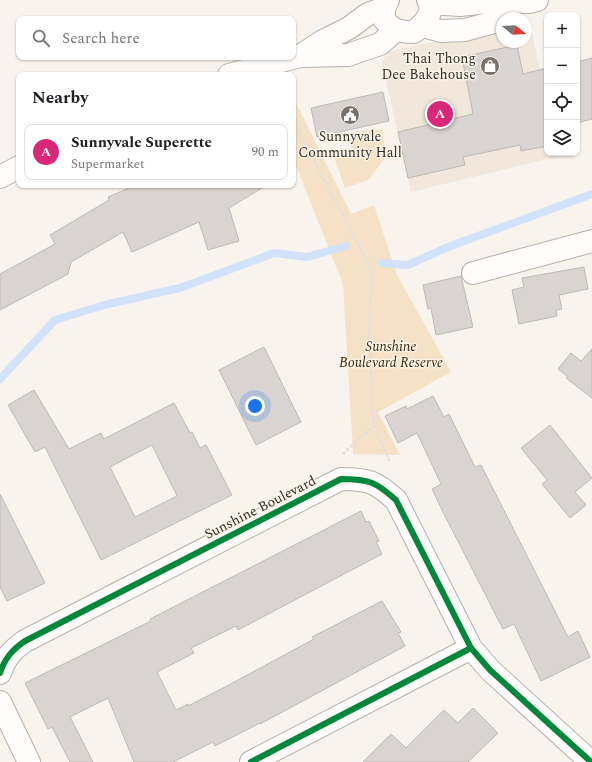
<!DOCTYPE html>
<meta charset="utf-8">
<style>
:root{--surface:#fff;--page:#f6f6f6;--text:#202124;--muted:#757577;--line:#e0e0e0;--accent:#db2777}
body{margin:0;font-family:Spectral,serif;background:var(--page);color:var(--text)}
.controls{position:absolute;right:12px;top:12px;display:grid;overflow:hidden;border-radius:8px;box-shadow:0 1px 3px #0004}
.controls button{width:36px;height:36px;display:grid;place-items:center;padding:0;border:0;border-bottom:1px solid var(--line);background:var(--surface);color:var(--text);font:20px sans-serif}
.compass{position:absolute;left:496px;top:12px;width:36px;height:36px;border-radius:50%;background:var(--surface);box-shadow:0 1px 3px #0004;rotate:108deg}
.you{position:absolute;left:255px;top:406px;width:14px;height:14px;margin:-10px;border:3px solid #fff;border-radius:50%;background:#1a73e8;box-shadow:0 0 0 6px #1a73e833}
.badge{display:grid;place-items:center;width:26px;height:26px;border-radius:50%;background:var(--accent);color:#fff;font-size:13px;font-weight:700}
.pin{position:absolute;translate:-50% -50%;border:2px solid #fff;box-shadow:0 1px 4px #0006}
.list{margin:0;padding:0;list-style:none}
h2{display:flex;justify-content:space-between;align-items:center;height:52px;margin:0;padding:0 16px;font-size:17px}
h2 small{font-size:13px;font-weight:400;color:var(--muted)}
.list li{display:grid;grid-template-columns:26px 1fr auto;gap:12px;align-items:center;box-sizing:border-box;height:56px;margin:0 8px 8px;padding:0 8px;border:1px solid var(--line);border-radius:8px}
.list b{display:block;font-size:15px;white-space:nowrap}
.list p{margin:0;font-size:13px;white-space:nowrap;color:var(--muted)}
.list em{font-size:13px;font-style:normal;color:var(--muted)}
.icon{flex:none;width:22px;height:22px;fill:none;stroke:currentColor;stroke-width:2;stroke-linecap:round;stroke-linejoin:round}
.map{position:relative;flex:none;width:592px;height:762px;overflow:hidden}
.search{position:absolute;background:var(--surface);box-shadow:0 1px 3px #0004;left:16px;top:16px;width:280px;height:44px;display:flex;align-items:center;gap:10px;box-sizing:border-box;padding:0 14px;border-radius:8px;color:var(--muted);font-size:15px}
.panel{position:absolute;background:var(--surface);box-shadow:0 1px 3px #0004;left:16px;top:72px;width:280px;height:116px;border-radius:8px}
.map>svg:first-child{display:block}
</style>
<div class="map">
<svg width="592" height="762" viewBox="0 0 592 762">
<rect width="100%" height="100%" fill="#f8f3ed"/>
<!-- built -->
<path fill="#f1e7db" d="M 529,21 L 547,99 L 547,153 L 559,153 L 560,156 L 411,192 L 382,62 L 389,51 L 502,28 L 502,42 L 526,42 L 526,22 Z"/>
<!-- green -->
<path fill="#f5e1c5" d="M 293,97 L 351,214 L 374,205 L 397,275 L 451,372 L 378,412 L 400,455 L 353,454 L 343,284 L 293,158 Z
M 382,129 L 386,157 L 368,180 L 345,188 L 334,157 L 351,149 L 351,132 Z"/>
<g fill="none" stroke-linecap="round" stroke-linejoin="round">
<!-- stream -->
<path stroke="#d2e2fa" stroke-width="8" d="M 382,263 L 408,265 L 448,247 L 592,194
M 0,379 L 55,320 L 108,304 L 180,288 L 274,253 L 307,257 L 346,246"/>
</g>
<!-- building -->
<path fill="#d9d4d2" stroke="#beb9b7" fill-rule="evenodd" d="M 517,45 L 523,74 L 547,68 L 547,146 L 521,151 L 520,145 L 463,157 L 465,165 L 408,178 L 398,132 L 473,114 L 462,57 Z
M 592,58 L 592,119 L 577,123 L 577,62 Z
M 383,92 L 389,121 L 317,137 L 311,108 Z
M 136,185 L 267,185 L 229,208 L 239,241 L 208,250 L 199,222 L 132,252 L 123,232 L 71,262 L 68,274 L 0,310 L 0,274 L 55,244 L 50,235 L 109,200 L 108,197 Z
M 584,267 L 588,289 L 559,295 L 562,309 L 556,310 L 557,316 L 519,324 L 512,290 L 524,287 L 522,278 Z
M 461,276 L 473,327 L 436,335 L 431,308 L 428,309 L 423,285 Z
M 264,347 L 301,422 L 256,445 L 219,370 Z
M 592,349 L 592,398 L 566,378 L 567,376 L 558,369 L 571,353 L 581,361 Z
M 34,390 L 69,449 L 101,433 L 104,439 L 174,403 L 190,433 L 192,432 L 200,448 L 206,445 L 232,495 L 101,560 L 45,447 L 35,452 L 8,405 ZM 152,445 L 177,496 L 135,517 L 110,467 Z
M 433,396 L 444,417 L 449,414 L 475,467 L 481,465 L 568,637 L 578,631 L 590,657 L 541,681 L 514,624 L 503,629 L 444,514 L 432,489 L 441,484 L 417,433 L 398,443 L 385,416 L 406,406 L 407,409 Z
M 550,425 L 592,478 L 575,492 L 586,505 L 570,518 L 542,484 L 547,480 L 521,448 Z
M 0,494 L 45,583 L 7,601 L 0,587 Z
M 361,511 L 366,522 L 369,521 L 379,541 L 376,542 L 382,554 L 238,630 L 236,626 L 191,648 L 194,653 L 157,672 L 176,710 L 188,704 L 188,706 L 225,687 L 314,639 L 312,637 L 382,601 L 401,632 L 398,633 L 405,646 L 260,724 L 260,723 L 215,746 L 213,742 L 173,762 L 134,762 L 108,698 L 70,717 L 93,762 L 70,762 L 52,727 L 48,729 L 25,683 L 151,621 L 150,619 Z
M 473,708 L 498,733 L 468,762 L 363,762 L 391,734 L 406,748 L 444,710 L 458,723 Z"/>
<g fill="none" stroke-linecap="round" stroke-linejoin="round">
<defs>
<path id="minor" d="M 300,56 L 323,41 L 349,28 L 368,14 L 384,8
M 229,75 L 300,56 L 348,55 L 380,44 L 395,31
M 0,177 L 19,167
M 473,273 L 592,241
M 0,673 C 5,658 12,650 25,641 L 341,479 C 369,479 376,482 396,500 L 471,648 L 490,670 L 591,762
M 0,702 L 29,762
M 251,762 L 471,648"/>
<path id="major" d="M 388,0 L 384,8 L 384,19 C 392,31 400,32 414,32 C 423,25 436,12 428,0
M 430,3 L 460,5 L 497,1 L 529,2 L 537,0
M 423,26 L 441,31 L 465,30 L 502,20"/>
</defs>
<!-- minor casing -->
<use href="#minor" stroke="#b5b1ac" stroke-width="24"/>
<!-- major casing -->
<use href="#major" stroke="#b5b1ac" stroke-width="24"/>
<!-- path -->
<path stroke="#e1dfde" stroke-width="2.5" stroke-dasharray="3 2" stroke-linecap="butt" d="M 293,121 L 372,270 L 369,331 L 374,425 L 390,463
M 343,454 L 374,425"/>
<!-- minor -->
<use href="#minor" stroke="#fefdfc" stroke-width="22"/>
<!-- major -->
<use href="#major" stroke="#fefdfc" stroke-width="22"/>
<defs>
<path id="cycleway" d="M 0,673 C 5,658 12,650 25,641 L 341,479 C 369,479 376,482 396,500 L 471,648 L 490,670 L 591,762
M 251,762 L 471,648"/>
</defs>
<!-- cycleway casing -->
<use href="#cycleway" stroke="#fdf4e8" stroke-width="8"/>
<!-- cycleway -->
<use href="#cycleway" stroke="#00873e" stroke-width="6"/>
</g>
<!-- icons -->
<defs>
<symbol id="shop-disc" viewBox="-11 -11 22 22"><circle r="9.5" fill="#77726e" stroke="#fdf4e8"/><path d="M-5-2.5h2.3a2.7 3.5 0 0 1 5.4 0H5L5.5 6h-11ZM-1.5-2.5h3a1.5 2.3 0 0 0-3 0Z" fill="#fff"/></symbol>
<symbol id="civic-disc" viewBox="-11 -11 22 22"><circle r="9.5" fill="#77726e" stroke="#fdf4e8"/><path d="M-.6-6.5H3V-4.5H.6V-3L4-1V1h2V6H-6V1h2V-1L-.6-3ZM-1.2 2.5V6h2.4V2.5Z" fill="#fff"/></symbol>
</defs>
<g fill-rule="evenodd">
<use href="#shop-disc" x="479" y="55" width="22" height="22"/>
<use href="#civic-disc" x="339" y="104" width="22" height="22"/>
</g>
<g text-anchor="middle" stroke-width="3" stroke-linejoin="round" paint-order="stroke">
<!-- poi labels -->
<g font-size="14" fill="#312d29" stroke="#fdf4e8" text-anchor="end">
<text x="476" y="63">Thai Thong<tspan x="476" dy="16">Dee Bakehouse</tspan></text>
<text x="350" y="141" text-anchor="middle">Sunnyvale<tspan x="350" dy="16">Community Hall</tspan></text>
</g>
<!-- park labels -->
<g font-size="14" font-style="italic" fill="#382609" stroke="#fdf4e8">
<text x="391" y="351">Sunshine<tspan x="391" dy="16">Boulevard Reserve</tspan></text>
</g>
<!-- street labels -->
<g font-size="14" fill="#312d29" stroke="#fdf4e8">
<text transform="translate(260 507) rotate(-27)" y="5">Sunshine Boulevard</text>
</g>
</g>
</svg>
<div class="controls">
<button>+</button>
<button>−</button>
<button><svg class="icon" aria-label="locate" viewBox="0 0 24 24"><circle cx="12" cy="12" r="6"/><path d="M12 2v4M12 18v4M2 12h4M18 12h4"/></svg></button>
<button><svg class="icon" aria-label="layers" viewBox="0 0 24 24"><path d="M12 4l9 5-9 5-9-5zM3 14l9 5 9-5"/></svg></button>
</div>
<svg class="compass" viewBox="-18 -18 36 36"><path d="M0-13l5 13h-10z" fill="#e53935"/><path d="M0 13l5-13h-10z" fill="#757577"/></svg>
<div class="you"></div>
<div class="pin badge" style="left:440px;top:114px">A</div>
<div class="search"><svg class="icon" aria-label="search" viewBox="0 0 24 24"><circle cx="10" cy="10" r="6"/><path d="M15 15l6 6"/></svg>Search here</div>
<section class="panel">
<h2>Nearby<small></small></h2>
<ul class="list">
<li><span class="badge">A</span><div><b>Sunnyvale Superette</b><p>Supermarket</p></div><em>90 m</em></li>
</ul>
</section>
</div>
